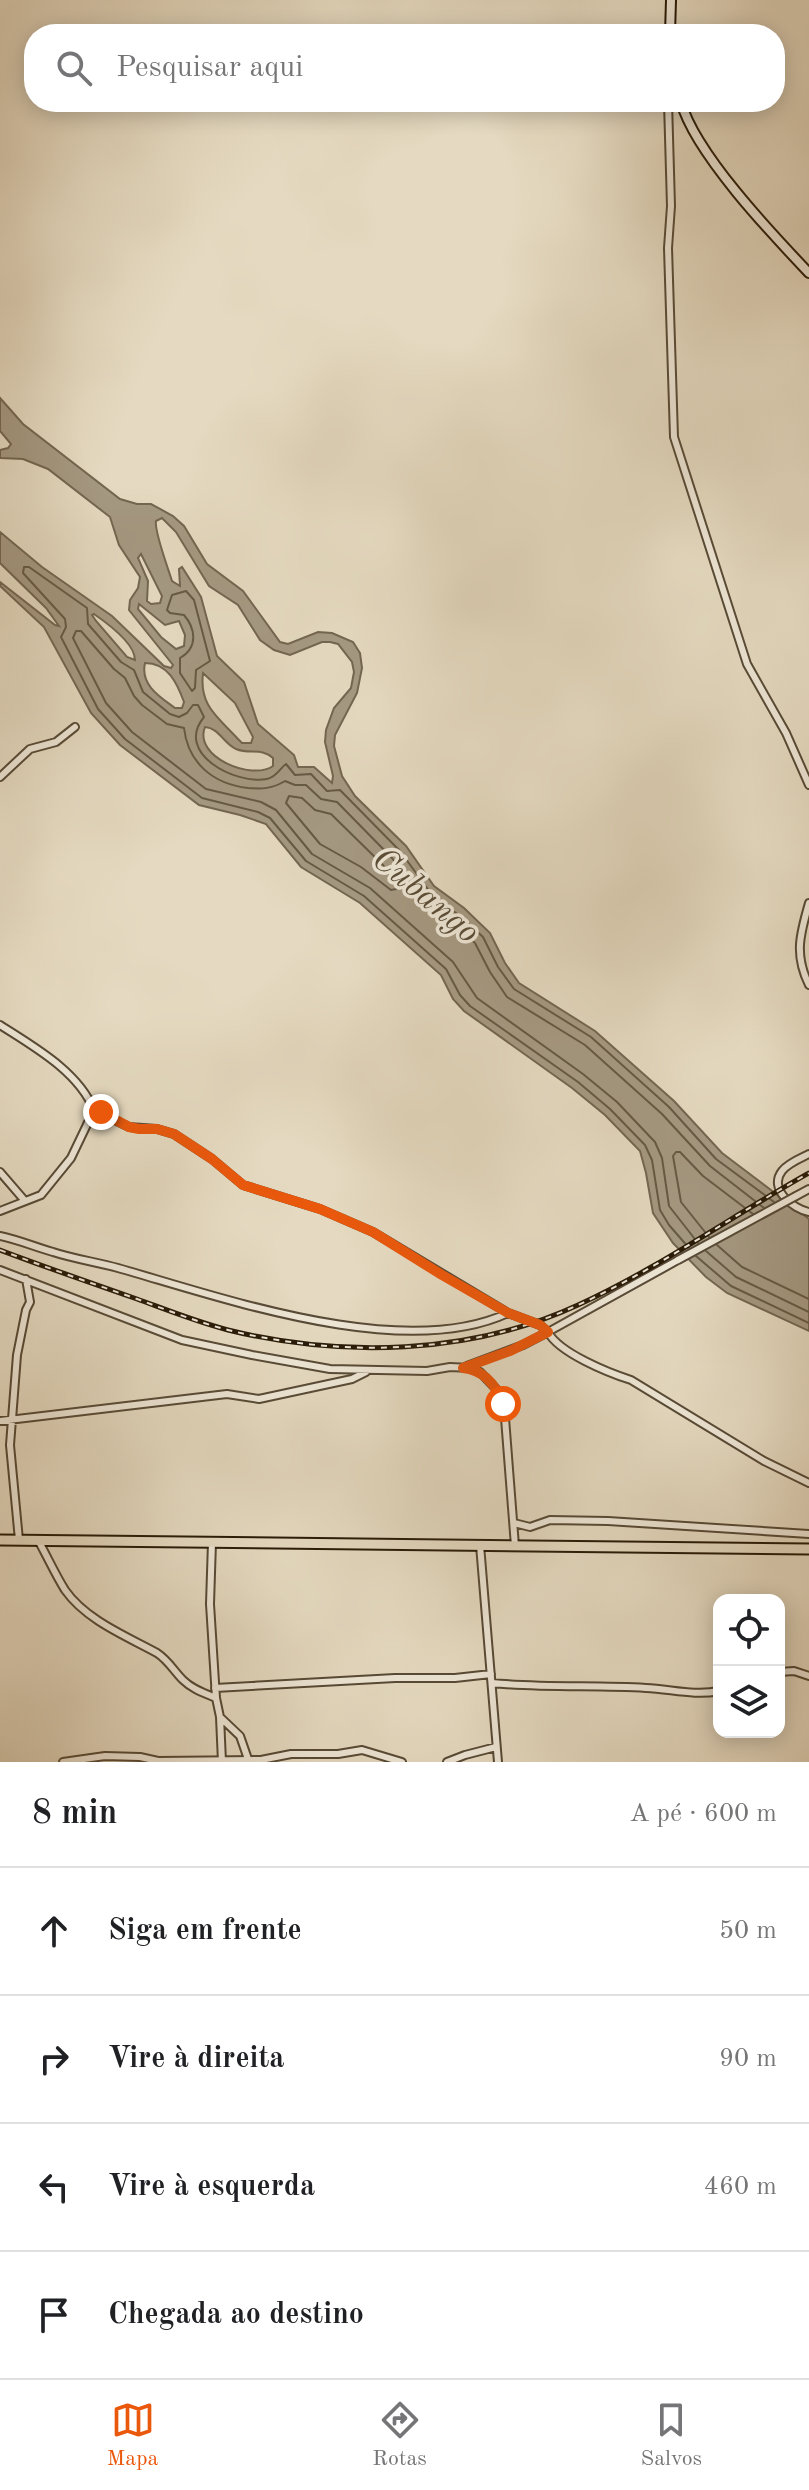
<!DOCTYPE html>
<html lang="pt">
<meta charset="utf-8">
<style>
:root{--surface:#fff;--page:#f6f6f6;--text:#202124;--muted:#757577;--line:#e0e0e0;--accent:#ea580c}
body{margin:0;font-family:"Old Standard TT",serif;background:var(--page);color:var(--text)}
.controls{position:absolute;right:24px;bottom:24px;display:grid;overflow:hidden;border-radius:16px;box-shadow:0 4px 20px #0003}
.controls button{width:72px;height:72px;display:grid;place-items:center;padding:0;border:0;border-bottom:2px solid var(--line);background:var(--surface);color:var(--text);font:40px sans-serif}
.stop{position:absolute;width:24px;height:24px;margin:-18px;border:6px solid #ea580c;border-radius:50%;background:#fff}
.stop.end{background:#ea580c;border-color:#fff;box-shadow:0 2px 8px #0008}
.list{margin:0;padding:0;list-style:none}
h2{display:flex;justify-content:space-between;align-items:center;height:104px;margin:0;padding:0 32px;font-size:34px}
h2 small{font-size:26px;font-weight:400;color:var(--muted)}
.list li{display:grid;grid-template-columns:52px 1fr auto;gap:24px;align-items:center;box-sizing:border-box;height:128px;padding:0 32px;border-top:2px solid var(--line)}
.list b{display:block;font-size:30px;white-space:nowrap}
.list em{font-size:26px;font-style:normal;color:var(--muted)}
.icon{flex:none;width:44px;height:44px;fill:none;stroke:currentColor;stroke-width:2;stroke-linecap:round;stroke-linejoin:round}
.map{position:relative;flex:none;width:809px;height:1762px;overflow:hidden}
.search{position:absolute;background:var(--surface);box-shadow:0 4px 20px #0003;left:24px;right:24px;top:24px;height:88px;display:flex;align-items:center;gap:20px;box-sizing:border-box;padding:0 28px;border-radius:32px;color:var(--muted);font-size:30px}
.sheet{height:616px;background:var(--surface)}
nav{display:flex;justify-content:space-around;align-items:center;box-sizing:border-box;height:112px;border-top:2px solid var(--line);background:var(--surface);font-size:22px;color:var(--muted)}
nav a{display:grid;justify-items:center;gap:4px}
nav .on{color:var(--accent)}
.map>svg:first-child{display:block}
</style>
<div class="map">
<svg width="809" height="1762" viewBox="0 0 809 1762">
<rect width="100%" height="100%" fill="#e5dac1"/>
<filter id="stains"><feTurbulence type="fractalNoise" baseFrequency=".0025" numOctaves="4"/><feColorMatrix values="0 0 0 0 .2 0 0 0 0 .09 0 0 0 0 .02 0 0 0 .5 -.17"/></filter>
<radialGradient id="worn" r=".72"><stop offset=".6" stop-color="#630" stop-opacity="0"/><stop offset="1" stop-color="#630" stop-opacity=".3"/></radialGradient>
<!-- water -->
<path fill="#a59982" stroke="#736651" stroke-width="2" fill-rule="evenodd" d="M 0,398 L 23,424 L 120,499 L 137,504 L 151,504 L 173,516 L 184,526 L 207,564 L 243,591 L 280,642 L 288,644 L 318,632 L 332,633 L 353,642 L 360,653 L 362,668 L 357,693 L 335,735 L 334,746 L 342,776 L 355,796 L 406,846 L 434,886 L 464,908 L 490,933 L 505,963 L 519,983 L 595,1031 L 674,1101 L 722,1153 L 809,1219 L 809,1331 L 727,1293 L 706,1277 L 673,1243 L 653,1213 L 646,1173 L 640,1151 L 605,1115 L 572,1088 L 464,1011 L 453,999 L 441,975 L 360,903 L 301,867 L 266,824 L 240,815 L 199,805 L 120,745 L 91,713 L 44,627 L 0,586 L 0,582 L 55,625 L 59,626 L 46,608 L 0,563 L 0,532 L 42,567 L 112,616 L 164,666 L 171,668 L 173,665 L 129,610 L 130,600 L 138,588 L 140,577 L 119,545 L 110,517 L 48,469 L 23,459 L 0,458 L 0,450 L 8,448 L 11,444 L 0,431 ZM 162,518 L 176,532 L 209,586 L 238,605 L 260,640 L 274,650 L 290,655 L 322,642 L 330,642 L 338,644 L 352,662 L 354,672 L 351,688 L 334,708 L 326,730 L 325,742 L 333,776 L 332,783 L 314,767 L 298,767 L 294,755 L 258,724 L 244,682 L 217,656 L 201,597 L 182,567 L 179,569 L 180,586 L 172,581 C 168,568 154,531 156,521 ZM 141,554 L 162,596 L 160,603 L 151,604 L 147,601 L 148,581 L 138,558 ZM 139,604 L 165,625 L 179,621 L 185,635 L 184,646 L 176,649 L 161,637 L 138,609 ZM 94,614 C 107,623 135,644 135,660 L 127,657 L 96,621 L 92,615 ZM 145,663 C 168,663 177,683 184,702 L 182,708 L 175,708 C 160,697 140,685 145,663 ZM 203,673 L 235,703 L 253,737 L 251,743 L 242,743 L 238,739 C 218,717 199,706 203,673 ZM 205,727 C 219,728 224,744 236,749 C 250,755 261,747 273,758 L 273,766 C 252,781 193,757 205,727 Z"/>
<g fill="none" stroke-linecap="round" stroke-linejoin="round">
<!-- shore -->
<path stroke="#665a44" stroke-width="2" d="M 186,591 L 194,600 L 210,661 L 196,670 L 195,688 L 192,691 L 180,673 L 180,658 C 198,648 196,629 184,615 L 170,613 L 167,610 L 172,595 Z
M 289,796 L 302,798 L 315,810 L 331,814 L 383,865 L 396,885 L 396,889 L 391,890 L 361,867 L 320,844 L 286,803 Z
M 709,1237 L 681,1202 L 673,1156 L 676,1152 L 680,1152 L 703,1176 L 753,1214
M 698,1243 L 669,1206 L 662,1158 L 655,1142 L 617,1102 L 583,1074 L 477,998 L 453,962 L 370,888 L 312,854 L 276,810 L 261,802 L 206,789 L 132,732 L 106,703 L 73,638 L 76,631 L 81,631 L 114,669 L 125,678 L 134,696 L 142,705 L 167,724 L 184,728 C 188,763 213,784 248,788 C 262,789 272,789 285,781 L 295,785 L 306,785 L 321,799 L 337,802 L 392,858 L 428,906 L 453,923 L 475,943 L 490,972 L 507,997 L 585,1045 L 662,1114 L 710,1166 L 764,1208
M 717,1245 L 742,1267 L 809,1299
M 689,1248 L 669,1225 L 660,1210 L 652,1160 L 645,1145 L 610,1109 L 578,1082 L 470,1006 L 460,995 L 446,969 L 364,896 L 306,861 L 270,818 L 258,812 L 202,798 L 125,739 L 98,709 L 61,637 L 66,627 L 65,619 L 23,573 L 24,567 L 29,567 L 87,608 L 88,624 L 121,662 L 134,670 L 143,692 L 170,714 L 179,717 L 187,713 L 193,705 L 198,705 L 204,717 C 174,753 235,785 267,779 C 277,777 280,768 286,764 L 295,775 L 311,774 L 327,791 L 340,790 L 400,851 L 435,899 L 459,915 L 483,937 L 498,967 L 514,989 L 591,1037 L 669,1107 L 716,1159 L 774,1202
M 706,1251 L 736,1277 L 809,1312
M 696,1256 L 731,1286 L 809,1323"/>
<defs>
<path id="street" d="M 668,102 L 671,206 L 668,248 L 674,437 L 747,664 L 786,733 L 809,785
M 0,777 L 30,749 L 56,742 L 75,727
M 809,903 C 800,934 794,955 809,985
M 0,1025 C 34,1047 78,1071 94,1110
M 809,1154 C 801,1158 788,1163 782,1171 C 768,1189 793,1209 809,1212
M 0,1172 L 25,1201
M 796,1196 L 809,1189
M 0,1211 L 41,1195 L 71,1158 L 94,1110 L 129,1127 L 157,1129 L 174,1134 L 212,1159 L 243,1185 L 320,1209 L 373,1232 L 508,1313
M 0,1236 C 19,1240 35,1247 53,1252 C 74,1259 97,1262 118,1268 C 224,1298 403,1362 508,1313 L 540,1325 L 548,1332 L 678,1260
M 0,1270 L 182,1340 L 252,1355 L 330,1369 L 427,1371 L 450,1367 L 471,1368 L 480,1372 L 499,1392 L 505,1418 L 515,1546
M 467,1366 L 523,1345 L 548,1332 C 559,1353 609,1373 631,1380 L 764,1461 L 809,1483
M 0,1421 L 227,1394 L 259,1399 L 352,1379 L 366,1372
M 514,1523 L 530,1527 L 550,1520 L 608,1521 L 809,1534
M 19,1540 L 10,1445 L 17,1355 L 26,1310 L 30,1302 L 26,1279
M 38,1540 C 47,1556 55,1574 65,1590 C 86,1620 126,1636 157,1653 C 168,1660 174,1671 183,1680 C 192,1689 204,1693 216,1698
M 212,1542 L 210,1604 L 216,1698 L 220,1717 L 222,1762
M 480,1545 L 498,1762
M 779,1672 L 794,1671 L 809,1676
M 492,1683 C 543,1688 595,1685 646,1688 C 671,1689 694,1696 719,1691
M 215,1688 L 395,1678 L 455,1678 L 491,1674
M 220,1717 L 240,1736 L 249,1762
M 63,1762 L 105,1756 L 140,1757 L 158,1761 L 261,1760 L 291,1754 L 338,1754 L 362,1750 L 402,1762
M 447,1762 L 465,1755 L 496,1747"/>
<path id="secondary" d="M 670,34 L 671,0
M 681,102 C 695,153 771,233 809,273"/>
<path id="primary" d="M 0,1540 L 809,1549"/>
</defs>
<!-- street casing -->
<use href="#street" stroke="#574a36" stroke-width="10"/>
<!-- secondary casing -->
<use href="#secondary" stroke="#281a07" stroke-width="12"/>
<!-- primary casing -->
<use href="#primary" stroke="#281a07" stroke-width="13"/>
<!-- street -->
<use href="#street" stroke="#eee7d7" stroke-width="6"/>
<!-- secondary -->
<use href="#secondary" stroke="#eee7d7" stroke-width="8"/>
<!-- primary -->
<use href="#primary" stroke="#e5dac1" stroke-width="9"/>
<defs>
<path id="rail" d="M 0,1250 C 45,1267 91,1283 137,1299 C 167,1310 197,1322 228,1330 C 342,1358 470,1355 578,1305 C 659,1268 732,1216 809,1173"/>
</defs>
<!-- rail casing -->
<use href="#rail" stroke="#281a07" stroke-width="5"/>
<!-- rail -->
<use href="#rail" stroke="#eee7d7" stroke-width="2" stroke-dasharray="6" stroke-linecap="butt"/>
<defs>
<path id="street-bridge" d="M 678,1260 L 796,1196"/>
</defs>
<!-- street-bridge casing -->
<use href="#street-bridge" stroke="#574a36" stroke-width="10" stroke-linecap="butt"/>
<!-- street-bridge -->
<use href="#street-bridge" stroke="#eee7d7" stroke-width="6"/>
</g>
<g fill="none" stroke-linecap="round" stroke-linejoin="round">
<!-- route -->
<path stroke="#ea580c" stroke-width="10" d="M 101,1112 L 129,1127 L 139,1129 L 157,1129 L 174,1134 L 212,1159 L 243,1185 L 320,1209 L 373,1232 L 442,1275 L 508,1313 L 540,1325 L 548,1332 L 510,1351 L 463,1368 C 484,1370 496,1385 503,1404"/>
</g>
<g text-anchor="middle" stroke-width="7" stroke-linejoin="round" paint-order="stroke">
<!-- water labels -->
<g font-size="34" font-style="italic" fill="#5a4d38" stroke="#eee7d7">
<text transform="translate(427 894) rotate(40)" y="12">Cubango</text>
</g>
</g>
<rect width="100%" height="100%" filter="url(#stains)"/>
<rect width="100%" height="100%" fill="url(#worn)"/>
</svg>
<div class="controls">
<button><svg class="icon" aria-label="locate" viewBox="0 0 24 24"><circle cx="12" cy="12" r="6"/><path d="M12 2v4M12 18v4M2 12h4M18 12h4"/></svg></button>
<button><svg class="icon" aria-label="layers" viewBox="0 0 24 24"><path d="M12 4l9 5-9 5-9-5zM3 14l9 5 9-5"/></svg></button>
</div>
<div class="stop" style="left:503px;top:1404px"></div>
<div class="stop end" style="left:101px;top:1112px"></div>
<div class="search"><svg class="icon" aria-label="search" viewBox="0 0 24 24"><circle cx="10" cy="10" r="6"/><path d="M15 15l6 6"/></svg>Pesquisar aqui</div>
</div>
<section class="sheet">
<h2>8 min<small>A pé · 600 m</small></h2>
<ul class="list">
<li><svg class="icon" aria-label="ahead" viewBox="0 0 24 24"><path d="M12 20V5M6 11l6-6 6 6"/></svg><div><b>Siga em frente</b></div><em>50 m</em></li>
<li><svg class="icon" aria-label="right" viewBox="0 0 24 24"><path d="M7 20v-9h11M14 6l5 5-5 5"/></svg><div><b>Vire à direita</b></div><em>90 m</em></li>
<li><svg class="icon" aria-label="left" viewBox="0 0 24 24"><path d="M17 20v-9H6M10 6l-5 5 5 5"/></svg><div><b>Vire à esquerda</b></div><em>460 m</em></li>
<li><svg class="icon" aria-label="arrive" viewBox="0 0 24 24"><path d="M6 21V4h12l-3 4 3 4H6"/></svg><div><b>Chegada ao destino</b></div></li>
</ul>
</section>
<nav>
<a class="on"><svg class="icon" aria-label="map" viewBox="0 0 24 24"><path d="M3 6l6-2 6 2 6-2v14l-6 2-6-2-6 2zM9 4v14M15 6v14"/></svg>Mapa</a>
<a><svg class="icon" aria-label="directions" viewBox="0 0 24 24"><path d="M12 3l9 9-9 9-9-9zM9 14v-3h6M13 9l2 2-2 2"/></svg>Rotas</a>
<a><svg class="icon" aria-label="saved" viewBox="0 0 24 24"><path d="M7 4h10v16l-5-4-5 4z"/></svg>Salvos</a>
</nav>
